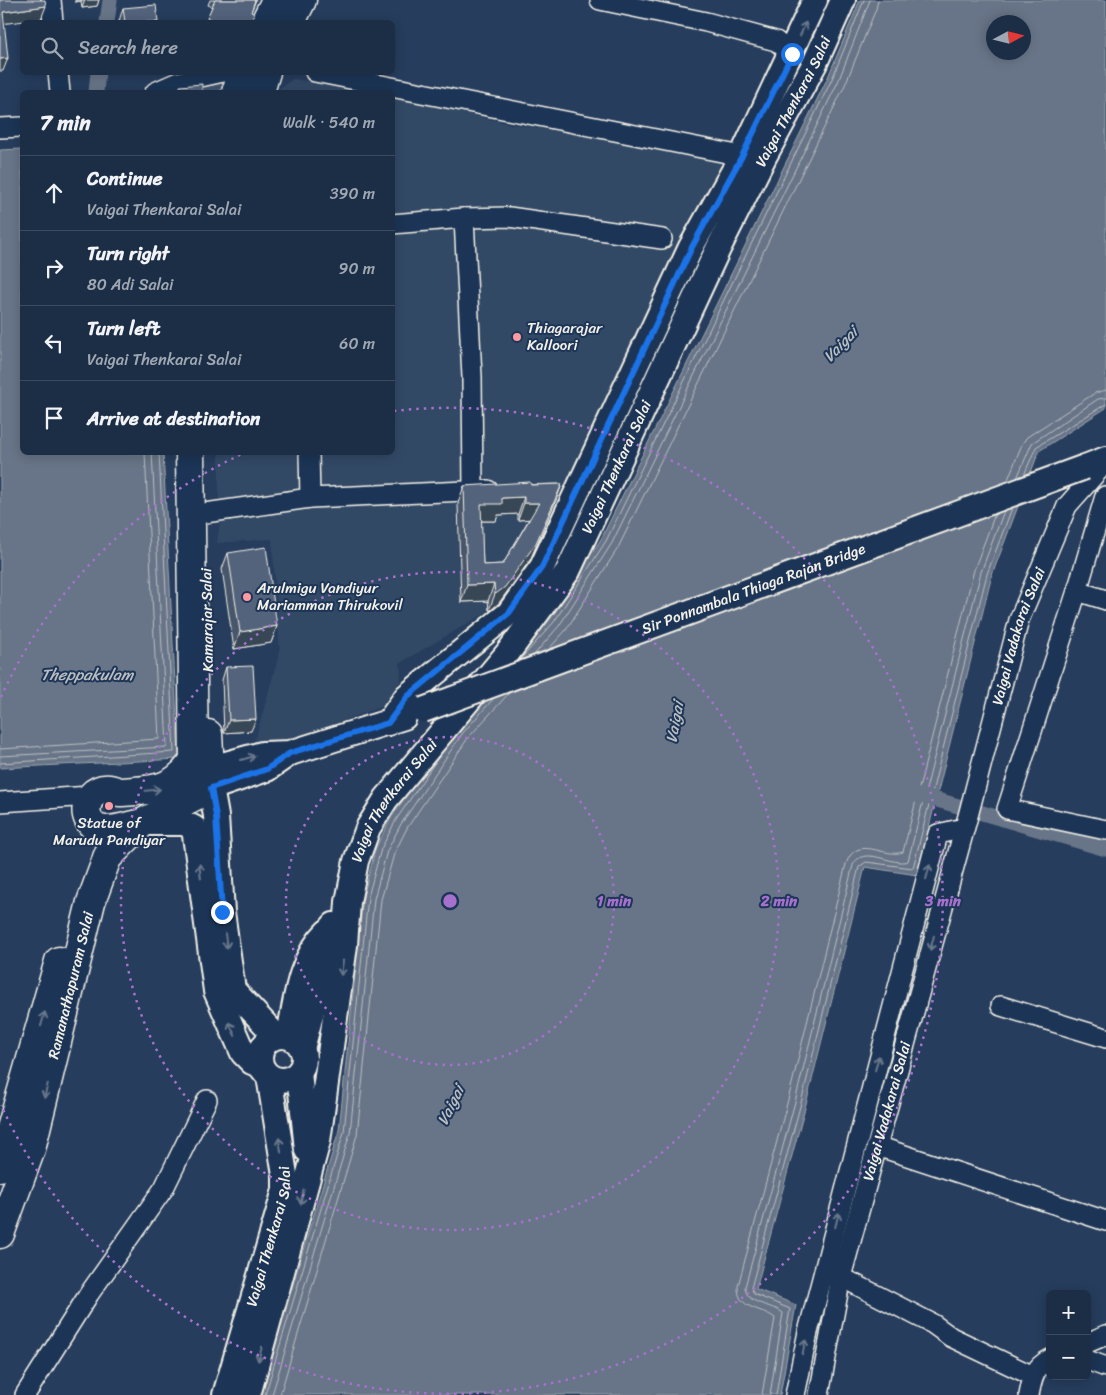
<!DOCTYPE html>
<meta charset="utf-8">
<style>
:root{--surface:#1c2e46;--page:#293a51;--text:#f1f3f6;--muted:#a0a8b3;--line:#3a4a5f}
body{margin:0;font-family:Sriracha,sans-serif;background:var(--page);color:var(--text)}
.controls{position:absolute;right:15px;bottom:15px;display:grid;overflow:hidden;border-radius:8px;box-shadow:0 2px 12px #0003}
.controls button{width:45px;height:45px;display:grid;place-items:center;padding:0;border:0;border-bottom:1px solid var(--line);background:var(--surface);color:var(--text);font:25px sans-serif}
.compass{position:absolute;left:986px;top:15px;width:45px;height:45px;border-radius:50%;background:var(--surface);box-shadow:0 2px 12px #0003;rotate:83deg}
.stop{position:absolute;width:15px;height:15px;margin:-11px;border:4px solid #1a73e8;border-radius:50%;background:#fff}
.stop.end{background:#1a73e8;border-color:#fff;box-shadow:0 1px 5px #0008}
.list{margin:0;padding:0;list-style:none}
h2{display:flex;justify-content:space-between;align-items:center;height:65px;margin:0;padding:0 20px;font-size:21px}
h2 small{font-size:16px;font-weight:400;color:var(--muted)}
.list li{display:grid;grid-template-columns:32px 1fr auto;gap:15px;align-items:center;box-sizing:border-box;height:75px;padding:0 20px;border-top:1px solid var(--line)}
.list b{display:block;font-size:19px;white-space:nowrap}
.list p{margin:0;font-size:16px;white-space:nowrap;color:var(--muted)}
.list em{font-size:16px;font-style:normal;color:var(--muted)}
.icon{flex:none;width:28px;height:28px;fill:none;stroke:currentColor;stroke-width:2;stroke-linecap:round;stroke-linejoin:round}
.map{position:relative;flex:none;width:1106px;height:1395px;overflow:hidden}
.search{position:absolute;background:var(--surface);box-shadow:0 2px 12px #0003;left:20px;top:20px;width:375px;height:55px;display:flex;align-items:center;gap:12px;box-sizing:border-box;padding:0 18px;border-radius:8px;color:var(--muted);font-size:19px}
.panel{position:absolute;background:var(--surface);box-shadow:0 2px 12px #0003;left:20px;top:90px;width:375px;height:365px;border-radius:8px}
.map>svg:first-child{display:block}
</style>
<div class="map">
<svg width="1106" height="1395" viewBox="0 0 1106 1395">
<rect width="100%" height="100%" fill="#263d5d"/>
<filter id="ink" filterUnits="userSpaceOnUse"><feTurbulence type="fractalNoise" baseFrequency=".02" numOctaves="2"/><feDisplacementMap in="SourceGraphic" scale="10" xChannelSelector="R" yChannelSelector="G"/><feConvolveMatrix kernelMatrix="1 2 1 2 8 2 1 2 1" color-interpolation-filters="sRGB"/></filter>
<g filter="url(#ink)">
<!-- built -->
<path fill="#334966" d="M 293,79 L 372,92 L 269,92 L 275,91 Z
M 393,96 L 505,123 L 736,159 L 561,506 L 504,602 L 400,663 L 401,679 L 383,706 L 266,749 L 254,744 L 280,651 L 272,539 L 217,543 L 223,500 L 219,499 L 219,453 L 392,452 Z"/>
<!-- green -->
<path fill="#40546f" stroke="#9aa2ac" d="M 228,75 L 232,92 L 200,92 L 199,84 Z"/>
<!-- water -->
<path fill="#677588" stroke="#9fa7ae" fill-rule="evenodd" d="M 860,0 L 1106,0 L 1106,408 L 1039,451 L 992,575 L 917,875 L 865,867 L 807,1100 L 756,1289 L 796,1305 L 780,1395 L 260,1395 L 339,1130 L 363,897 L 376,847 L 391,818 L 453,727 L 550,620 L 601,539 L 828,77 ZM 994,22 L 1024,22 L 1024,52 L 994,52 Z
M 22,149 L 22,452 L 163,453 L 179,759 L 0,768 L 0,150 Z"/>
<g fill="none" stroke-linecap="round" stroke-linejoin="round">
<!-- shore -->
<path stroke="#bcbfc2" stroke-width="1" d="M 1024,475 L 1036,447 L 1106,404
M 1017,478 L 1032,443 L 1098,399 L 1106,398
M 1007,482 L 1022,444 L 1027,437 L 1095,393 L 1106,390
M 548,650 L 566,630 L 618,548 L 845,85 L 876,9 L 878,0
M 533,656 L 559,626 L 612,543 L 838,82 L 870,0
M 520,660 L 554,622 L 606,541 L 832,79 L 864,0
M 0,749 L 159,739 L 145,452
M 0,756 L 167,747 L 152,452
M 0,763 L 174,752 L 159,452
M 265,1395 L 344,1132 L 368,897 L 381,849 L 396,820 L 440,755
M 272,1395 L 350,1133 L 374,899 L 387,851 L 401,824 L 462,734 L 494,698
M 280,1395 L 357,1135 L 381,900 L 394,854 L 407,828 L 468,738 L 510,692
M 762,1395 L 775,1318 C 761,1307 737,1310 738,1286 L 789,1096 L 846,864 C 857,833 884,859 903,852 L 974,570 L 995,514
M 770,1395 L 783,1313 C 772,1304 746,1305 745,1287 L 796,1098 L 853,865 C 863,844 893,867 908,861 L 981,572 L 1004,511
M 776,1395 L 790,1309 L 754,1294 L 751,1288 L 802,1099 L 859,867 L 866,862 L 913,868 L 987,574 L 1012,508"/>
<!-- canal -->
<path stroke="#677588" stroke-width="15" d="M 107,22 L 110,0
M 96,92 L 98,72
M 915,795 L 934,799 L 1106,849"/>
<defs>
<g id="minor">
<path d="M 51,0 L 53,22"/>
<path d="M 600,0 L 706,22 L 776,41 L 792,54"/>
<path d="M 58,72 L 60,92"/>
<path d="M 315,72 L 742,156"/>
<path d="M 155,92 L 178,82 L 223,72"/>
<path d="M 0,128 L 22,127"/>
<path d="M 464,218 L 472,377 L 473,491"/>
<path d="M 392,224 L 464,218 L 509,217 L 662,239"/>
<path d="M 309,452 L 310,498"/>
<path d="M 1105,496 L 1077,591 L 1007,809 L 1106,830"/>
<path d="M 190,513 L 205,513 L 310,498 L 488,490"/>
<path d="M 1077,591 L 1106,600"/>
<path d="M 0,802 L 90,796"/>
<path d="M 1001,1006 L 1106,1038"/>
<path d="M 877,1146 L 1106,1221"/>
<path d="M 841,1277 L 933,1324 L 951,1337 L 1033,1376"/>
<path d="M 1087,1343 L 1106,1335"/>
<path d="M 1087,1360 L 1106,1367"/>
<path d="M 25,1395 L 89,1294 L 164,1188 L 207,1100"/>
<path d="M 795,1395 L 808,1332 L 938,834 L 964,828"/>
<path id="s1" d="M 819,1395 L 841,1277 L 968,816 L 1019,620 L 1067,506 L 1106,462"/>
<path d="M 1029,1395 C 1032,1379 1034,1367 1050,1359"/>
</g>
<g id="major">
<path d="M 1085,467 L 1106,459"/>
<path d="M 388,723 L 407,696 L 509,613 L 542,567 L 691,247 L 742,156 L 815,0"/>
<path d="M 193,773 L 262,754 L 290,753 L 404,717"/>
<path d="M 142,823 L 184,823 L 194,828 L 216,991 L 243,1053 L 252,1062 L 261,1066"/>
<circle cx="282" cy="1058" r="22"/>
<path d="M 276,1036 L 233,990 L 222,912 L 216,816 L 211,788 L 267,769 L 290,753"/>
<path d="M 289,1036 C 296,999 299,960 327,932"/>
<path d="M 302,1049 L 329,946 L 330,930 L 334,925"/>
<path d="M 299,1072 L 307,1150"/>
<path id="s2" d="M 225,1395 L 285,1190 L 285,1175 L 269,1076"/>
<path id="s3" d="M 248,1395 L 318,1141 L 345,945 L 348,902 L 356,861 L 368,828 L 386,799 L 507,654 L 568,571 L 718,249 L 765,155 L 815,63 L 843,0"/>
</g>
<g id="highway">
<path d="M 265,22 L 276,0"/>
<path d="M 291,22 L 302,0"/>
<path d="M 236,92 L 243,72"/>
<path d="M 260,92 L 266,72"/>
<path d="M 142,823 C 131,825 115,831 104,830 C 74,826 85,776 119,792 C 154,790 173,791 194,760 L 190,452"/>
<path d="M 107,858 L 142,823 L 211,788 L 208,734"/>
<path d="M 0,1167 L 59,961"/>
<path id="s4" d="M 0,1234 L 31,1149 L 91,902 L 113,842"/>
</g>
</defs>
<!-- minor casing -->
<use href="#minor" stroke="#f4f1e8" stroke-width="22"/>
<!-- major casing -->
<use href="#major" stroke="#f4f1e8" stroke-width="28"/>
<!-- highway casing -->
<use href="#highway" stroke="#f4f1e8" stroke-width="31"/>
<!-- minor -->
<use href="#minor" stroke="#1d3557" stroke-width="19"/>
<!-- major -->
<use href="#major" stroke="#1d3557" stroke-width="24"/>
<!-- highway -->
<use href="#highway" stroke="#1d3557" stroke-width="28"/>
<defs>
<g id="major-bridge">
<path id="s5" d="M 423,710 L 1085,467"/>
</g>
</defs>
<!-- major-bridge casing -->
<use href="#major-bridge" stroke="#f4f1e8" stroke-width="28" stroke-linecap="butt"/>
<!-- major-bridge -->
<use href="#major-bridge" stroke="#1d3557" stroke-width="24"/>
</g>
<!-- wall -->
<path fill="#47566a" stroke="#f4f1e8" fill-rule="evenodd" d="M 75,0 L 99,0 L 97,6 L 82,8 L 81,1 L 75,2 Z
M 210,0 L 256,0 L 251,12 L 252,22 L 206,22 L 212,7 L 208,5 Z
M 123,8 L 158,22 L 119,22 L 119,21 Z
M 562,484 L 556,500 L 530,560 L 499,603 L 491,610 L 489,610 L 488,601 L 461,602 L 458,503 L 464,486 ZM 518,514 L 518,520 L 529,519 L 503,564 L 483,565 L 481,521 L 496,521 L 498,515 Z
M 228,553 L 277,626 L 271,643 L 234,649 L 222,569 Z
M 226,667 L 251,731 L 224,733 L 222,680 Z"/>
<!-- shaded-wall -->
<path fill="#394656" stroke="#f4f1e8" d="M 76,0 L 82,0 L 81,1 L 75,2 Z
M 85,0 L 99,0 L 97,6 L 82,8 Z
M 46,6 L 41,19 L 0,24 L 3,12 Z
M 8,58 L 3,71 L 0,71 L 0,59 Z
M 562,484 L 556,500 L 530,560 L 499,603 L 491,610 L 489,610 L 495,594 Z
M 524,497 L 518,514 L 498,515 L 496,521 L 475,521 L 481,504 L 502,498 Z
M 524,503 L 539,503 L 533,519 L 518,520 Z
M 494,584 L 488,601 L 461,602 L 467,585 Z
M 277,626 L 271,643 L 234,649 L 240,632 Z
M 256,719 L 251,731 L 224,733 L 229,720 Z"/>
<!-- building -->
<path fill="#52647b" stroke="#f4f1e8" fill-rule="evenodd" d="M 0,0 L 45,0 L 46,6 L 3,12 L 8,58 L 0,59 Z
M 215,0 L 255,0 L 251,12 L 255,14 L 251,22 L 218,22 L 207,18 Z
M 156,5 L 158,22 L 125,22 L 123,8 Z
M 202,84 L 202,92 L 181,92 L 180,86 Z
M 530,482 L 531,485 L 562,484 L 536,543 L 505,587 L 497,593 L 495,594 L 494,584 L 467,585 L 464,486 ZM 524,497 L 524,503 L 539,503 L 503,564 L 483,565 L 481,504 L 502,504 L 502,498 Z
M 266,547 L 277,626 L 240,632 L 228,553 Z
M 253,666 L 256,719 L 229,720 L 226,667 Z"/>
<!-- one-way arrows -->
<defs><path id="oneway-shaft" d="M-6 0H5M1.5-3L5.5 0L1.5 3" fill="none" stroke-width="1.6" stroke-linecap="round" stroke-linejoin="round" transform="scale(1.25)"/></defs>
<g stroke="#68778a">
<use href="#oneway-shaft" transform="translate(803 29) rotate(-66)"/>
<use href="#oneway-shaft" transform="translate(248 758) rotate(-16)"/>
<use href="#oneway-shaft" transform="translate(153 790) rotate(-5)"/>
<use href="#oneway-shaft" transform="translate(200 871) rotate(-97)"/>
<use href="#oneway-shaft" transform="translate(928 872) rotate(-75)"/>
<use href="#oneway-shaft" transform="translate(226 941) rotate(82)"/>
<use href="#oneway-shaft" transform="translate(932 943) rotate(105)"/>
<use href="#oneway-shaft" transform="translate(342 968) rotate(98)"/>
<use href="#oneway-shaft" transform="translate(43 1019) rotate(-74)"/>
<use href="#oneway-shaft" transform="translate(232 1029) rotate(-115)"/>
<use href="#oneway-shaft" transform="translate(877 1063) rotate(-75)"/>
<use href="#oneway-shaft" transform="translate(46 1091) rotate(104)"/>
<use href="#oneway-shaft" transform="translate(280 1145) rotate(-99)"/>
<use href="#oneway-shaft" transform="translate(302 1197) rotate(103)"/>
<use href="#oneway-shaft" transform="translate(837 1220) rotate(-76)"/>
<use href="#oneway-shaft" transform="translate(804 1347) rotate(-78)"/>
<use href="#oneway-shaft" transform="translate(260 1354) rotate(105)"/>
</g>
</g>
<g fill="none" stroke-linecap="round" stroke-linejoin="round" filter="url(#ink)">
<!-- route -->
<path stroke="#1a73e8" stroke-width="6" d="M 222,912 L 216,816 L 211,788 L 267,769 L 290,753 L 388,723 L 408,696 L 509,613 L 542,567 L 692,247 L 742,156 L 792,54"/>
</g>
<!-- distance rings -->
<g fill="none" stroke="#a571cd" stroke-width="2.5" stroke-dasharray="2.5 5">
<circle cx="450" cy="901" r="164"/>
<circle cx="450" cy="901" r="329"/>
<path d="M1 697A493 493 0 0 1 242 454M394 411A493 493 0 1 1 1 1105"/>
</g>
<!-- markers -->
<g fill="#ff9aa2" stroke="#1d3557" stroke-width="2">
<circle cx="517" cy="337" r="5"/>
<circle cx="247" cy="597" r="5"/>
<circle cx="109" cy="806" r="5"/>
</g>
<g text-anchor="middle" stroke-width="4" stroke-linejoin="round" paint-order="stroke">
<!-- street labels -->
<g font-size="15" fill="#f4f1e8" stroke="#1d3557">
<text dy="5" stroke="none"><textPath href="#s3" startOffset="1428">Vaigai Thenkarai Salai</textPath></text>
<text dy="5" stroke="none"><textPath href="#s3" startOffset="1022">Vaigai Thenkarai Salai</textPath></text>
<text dy="5" stroke="none"><textPath href="#s5" startOffset="352">Sir Ponnambala Thiaga Rajan Bridge</textPath></text>
<text transform="translate(207 620) rotate(-91)" y="5">Kamarajar Salai</text>
<text dy="5" stroke="none"><textPath href="#s1" startOffset="785">Vaigai Vadakarai Salai</textPath></text>
<text dy="5" stroke="none"><textPath href="#s3" startOffset="618">Vaigai Thenkarai Salai</textPath></text>
<text dy="5" stroke="none"><textPath href="#s4" startOffset="259">Ramanathapuram Salai</textPath></text>
<text dy="5" stroke="none"><textPath href="#s1" startOffset="292">Vaigai Vadakarai Salai</textPath></text>
<text dy="5" stroke="none"><textPath href="#s2" startOffset="165">Vaigai Thenkarai Salai</textPath></text>
</g>
<!-- poi labels -->
<g font-size="15" fill="#f4f1e8" stroke="#1d3557" text-anchor="start">
<text x="527" y="333">Thiagarajar<tspan x="527" dy="17">Kalloori</tspan></text>
<text x="257" y="593">Arulmigu Vandiyur<tspan x="257" dy="17">Mariamman Thirukovil</tspan></text>
<text x="109" y="828" text-anchor="middle">Statue of<tspan x="109" dy="17">Marudu Pandiyar</tspan></text>
</g>
<!-- water labels -->
<g font-size="16" font-style="italic" fill="#bcbfc2" stroke="#1d3557">
<text transform="translate(840 344) rotate(-46)" y="6">Vaigai</text>
<text x="87" y="680">Theppakulam</text>
<text transform="translate(674 722) rotate(-80)" y="6">Vaigai</text>
<text transform="translate(450 1105) rotate(-64)" y="6">Vaigai</text>
</g>
</g>
<circle cx="450" cy="901" r="8" fill="#a571cd" stroke="#1d3557" stroke-width="2.5"/>
<g font-size="15" text-anchor="middle" font-weight="bold" fill="#a571cd" stroke="#1d3557" stroke-width="4" stroke-linejoin="round" paint-order="stroke">
<text x="614" y="906">1 min</text>
<text x="779" y="906">2 min</text>
<text x="943" y="906">3 min</text>
</g>
</svg>
<div class="controls">
<button>+</button>
<button>−</button>
</div>
<svg class="compass" viewBox="-18 -18 36 36"><path d="M0-13l5 13h-10z" fill="#e53935"/><path d="M0 13l5-13h-10z" fill="#a0a8b3"/></svg>
<div class="stop" style="left:792px;top:54px"></div>
<div class="stop end" style="left:222px;top:912px"></div>
<div class="search"><svg class="icon" aria-label="search" viewBox="0 0 24 24"><circle cx="10" cy="10" r="6"/><path d="M15 15l6 6"/></svg>Search here</div>
<section class="panel">
<h2>7 min<small>Walk · 540 m</small></h2>
<ul class="list">
<li><svg class="icon" aria-label="ahead" viewBox="0 0 24 24"><path d="M12 20V5M6 11l6-6 6 6"/></svg><div><b>Continue</b><p>Vaigai Thenkarai Salai</p></div><em>390 m</em></li>
<li><svg class="icon" aria-label="right" viewBox="0 0 24 24"><path d="M7 20v-9h11M14 6l5 5-5 5"/></svg><div><b>Turn right</b><p>80 Adi Salai</p></div><em>90 m</em></li>
<li><svg class="icon" aria-label="left" viewBox="0 0 24 24"><path d="M17 20v-9H6M10 6l-5 5 5 5"/></svg><div><b>Turn left</b><p>Vaigai Thenkarai Salai</p></div><em>60 m</em></li>
<li><svg class="icon" aria-label="arrive" viewBox="0 0 24 24"><path d="M6 21V4h12l-3 4 3 4H6"/></svg><div><b>Arrive at destination</b></div></li>
</ul>
</section>
</div>
